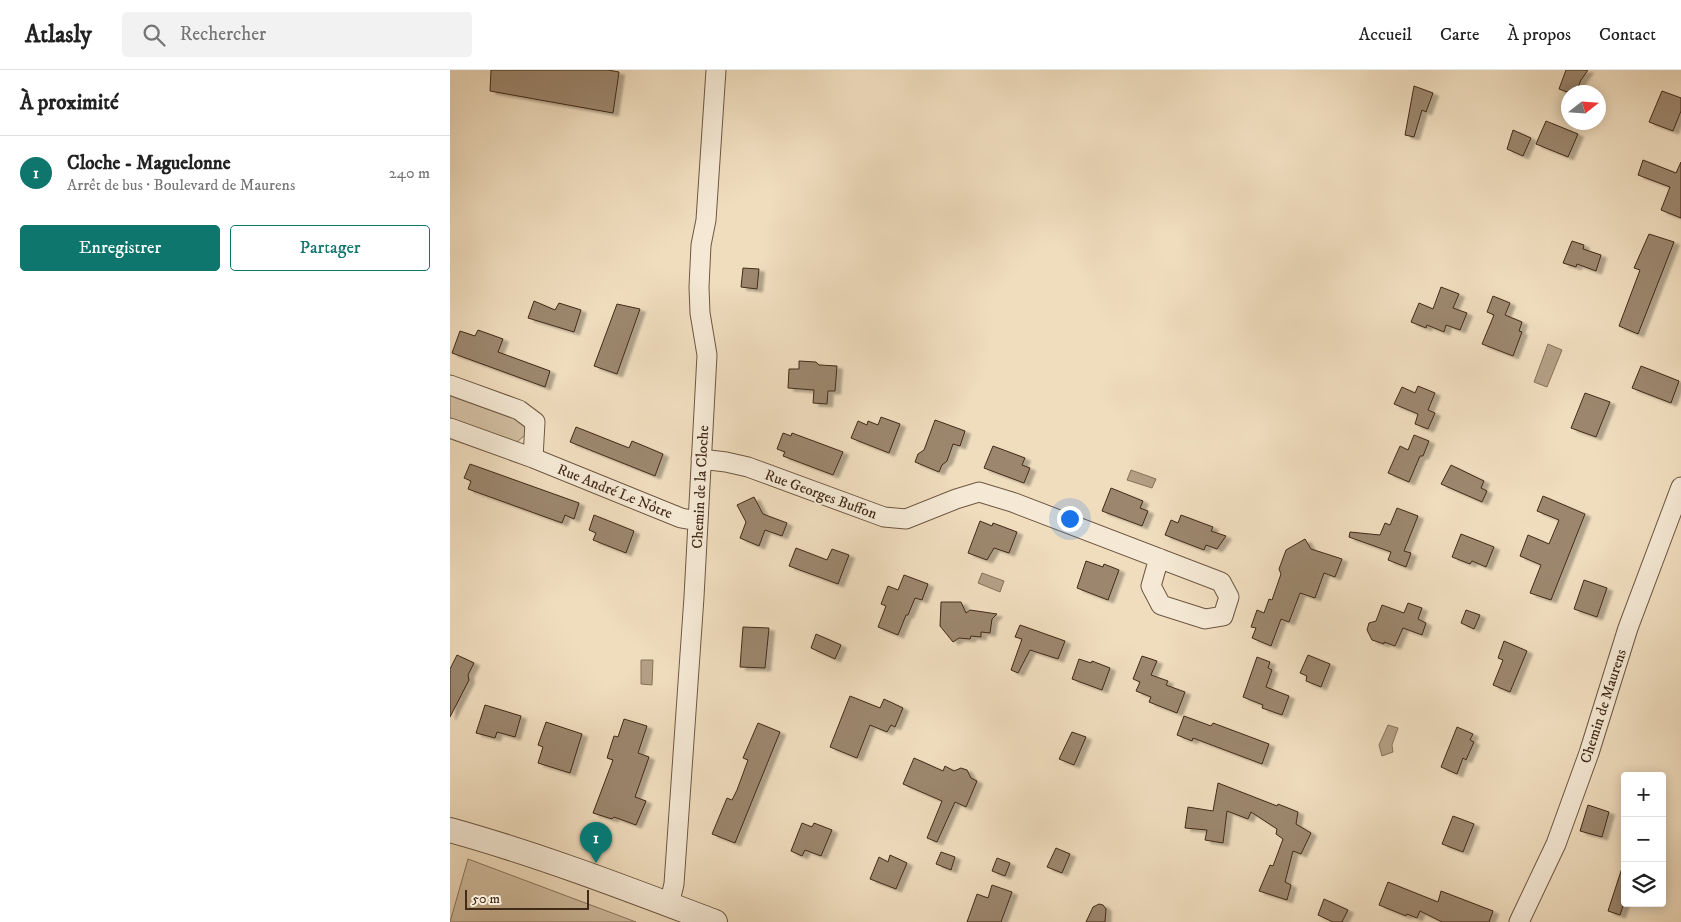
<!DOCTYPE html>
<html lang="fr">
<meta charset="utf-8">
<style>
:root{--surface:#fff;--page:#f2f2f2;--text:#222;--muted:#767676;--line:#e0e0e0;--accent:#0f766e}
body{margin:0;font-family:"IM FELL DW Pica",serif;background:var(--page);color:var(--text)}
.controls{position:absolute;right:15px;bottom:15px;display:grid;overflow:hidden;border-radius:5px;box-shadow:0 2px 12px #0003}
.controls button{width:45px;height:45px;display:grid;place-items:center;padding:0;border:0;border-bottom:1px solid var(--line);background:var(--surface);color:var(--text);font:25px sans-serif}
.compass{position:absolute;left:1111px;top:15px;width:45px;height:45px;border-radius:50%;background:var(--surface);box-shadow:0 2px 12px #0003;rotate:73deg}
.scale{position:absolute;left:15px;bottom:12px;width:124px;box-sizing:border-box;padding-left:5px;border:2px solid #422a18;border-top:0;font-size:14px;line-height:18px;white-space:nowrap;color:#422a18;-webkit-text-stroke:4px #f5e9d5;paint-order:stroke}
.you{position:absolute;left:619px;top:448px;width:18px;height:18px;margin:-12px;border:4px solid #fff;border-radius:50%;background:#1a73e8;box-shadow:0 0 0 8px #1a73e833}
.badge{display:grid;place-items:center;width:32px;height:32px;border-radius:50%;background:var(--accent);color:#fff;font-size:16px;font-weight:700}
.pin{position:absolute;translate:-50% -41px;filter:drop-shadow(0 1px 2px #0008)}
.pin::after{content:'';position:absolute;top:26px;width:18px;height:15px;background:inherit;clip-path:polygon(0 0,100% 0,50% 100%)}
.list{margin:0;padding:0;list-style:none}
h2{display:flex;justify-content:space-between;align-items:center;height:65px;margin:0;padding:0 20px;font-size:21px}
h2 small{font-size:16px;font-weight:400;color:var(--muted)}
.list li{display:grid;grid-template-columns:32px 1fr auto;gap:15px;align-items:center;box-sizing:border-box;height:75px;padding:0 20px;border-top:1px solid var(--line)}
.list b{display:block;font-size:19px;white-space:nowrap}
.list p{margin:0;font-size:16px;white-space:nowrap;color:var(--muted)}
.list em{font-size:16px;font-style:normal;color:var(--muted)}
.actions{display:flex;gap:10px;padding:15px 20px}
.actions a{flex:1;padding:11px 0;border:1px solid var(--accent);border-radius:5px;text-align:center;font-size:18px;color:var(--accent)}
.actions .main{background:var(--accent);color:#fff}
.icon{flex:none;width:28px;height:28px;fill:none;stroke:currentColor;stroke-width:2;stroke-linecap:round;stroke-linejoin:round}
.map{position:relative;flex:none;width:1231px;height:852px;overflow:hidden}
header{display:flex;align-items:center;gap:30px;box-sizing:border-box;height:70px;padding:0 25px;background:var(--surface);border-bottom:1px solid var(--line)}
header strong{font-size:24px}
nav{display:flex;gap:28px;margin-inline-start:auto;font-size:18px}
.search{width:350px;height:45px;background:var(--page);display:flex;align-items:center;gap:12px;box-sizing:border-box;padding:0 18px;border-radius:5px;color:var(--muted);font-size:19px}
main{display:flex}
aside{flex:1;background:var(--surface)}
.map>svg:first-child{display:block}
</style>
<header>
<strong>Atlasly</strong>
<div class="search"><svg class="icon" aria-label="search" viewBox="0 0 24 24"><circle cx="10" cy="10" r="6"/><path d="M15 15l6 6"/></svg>Rechercher</div>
<nav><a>Accueil</a><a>Carte</a><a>À propos</a><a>Contact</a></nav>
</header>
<main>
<aside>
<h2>À proximité<small></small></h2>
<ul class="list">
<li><span class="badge">1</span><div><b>Cloche - Maguelonne</b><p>Arrêt de bus · Boulevard de Maurens</p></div><em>240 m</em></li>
</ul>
<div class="actions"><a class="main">Enregistrer</a><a>Partager</a></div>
</aside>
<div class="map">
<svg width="1231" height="852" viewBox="0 0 1231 852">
<defs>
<filter id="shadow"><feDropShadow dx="5.5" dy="3" stdDeviation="1" flood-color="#0004"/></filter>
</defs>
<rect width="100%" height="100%" fill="#f0ddbe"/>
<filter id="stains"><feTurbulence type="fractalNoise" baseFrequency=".004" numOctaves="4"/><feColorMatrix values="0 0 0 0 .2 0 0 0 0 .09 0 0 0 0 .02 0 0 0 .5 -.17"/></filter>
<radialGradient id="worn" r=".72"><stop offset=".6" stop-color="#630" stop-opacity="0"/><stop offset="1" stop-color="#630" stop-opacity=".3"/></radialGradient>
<!-- green -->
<path fill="#d2bfa2" stroke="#8a745d" d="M 0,323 L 68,349 L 76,357 L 75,365 L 67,372 L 0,351 Z
M 18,789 L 186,852 L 0,852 Z"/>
<!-- water -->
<path fill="#b5a086" stroke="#87715a" d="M 1098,274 L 1112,280 L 1097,317 L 1084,312 Z
M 681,400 L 706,409 L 702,418 L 677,410 Z
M 532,503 L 554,511 L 550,522 L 528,513 Z
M 191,590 L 203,590 L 202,615 L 191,614 Z
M 938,655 L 948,658 L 942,675 L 943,682 L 932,686 L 929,675 Z"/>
<!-- building -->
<path fill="#9c876e" stroke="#422a18" filter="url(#shadow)" d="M 41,0 L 158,0 L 169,2 L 163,43 L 40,21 Z
M 1116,0 L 1138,0 L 1131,10 L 1126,22 L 1117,22 L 1109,19 Z
M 964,16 L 983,23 L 976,42 L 972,40 L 964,67 L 955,65 Z
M 1212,21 L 1231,28 L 1231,41 L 1223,61 L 1199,52 Z
M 1096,51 L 1128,64 L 1118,87 L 1086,74 Z
M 1063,60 L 1081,68 L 1073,86 L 1057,79 Z
M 1193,90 L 1226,103 L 1231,92 L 1231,148 L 1211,140 L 1220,117 L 1188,105 Z
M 1199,164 L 1224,172 L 1188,264 L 1169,256 L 1190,200 L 1184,198 Z
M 1122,171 L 1134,175 L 1133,179 L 1151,185 L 1146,201 L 1127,194 L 1126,197 L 1113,193 Z
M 293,198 L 309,199 L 307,219 L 291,217 Z
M 991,217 L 1009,224 L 1003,238 L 1017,243 L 1010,260 L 996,255 L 994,262 L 977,255 L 976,258 L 961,252 L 969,233 L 983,239 Z
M 1043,226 L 1060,233 L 1055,245 L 1072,252 L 1069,261 L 1072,262 L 1063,286 L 1032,274 L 1044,245 L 1037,242 Z
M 84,231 L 105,240 L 109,233 L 131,240 L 124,262 L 78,248 Z
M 167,234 L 190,239 L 167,304 L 144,296 Z
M 28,260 L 53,269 L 48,282 L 100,301 L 95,317 L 2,283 L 10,261 L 25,266 Z
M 349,291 L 366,292 L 369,295 L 387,296 L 385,321 L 378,321 L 377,334 L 363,333 L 364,320 L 338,318 L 339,299 L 349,299 Z
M 1191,296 L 1229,311 L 1221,333 L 1182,318 Z
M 968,316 L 985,323 L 978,340 L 985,343 L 978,359 L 965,354 L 968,344 L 944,334 L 952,317 L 965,323 Z
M 1135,323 L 1160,332 L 1146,367 L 1121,358 Z
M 431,347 L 450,354 L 439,383 L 401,368 L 408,351 L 417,355 L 418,351 L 428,355 Z
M 485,350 L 515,361 L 510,376 L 503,374 L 497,391 L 492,395 L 489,402 L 465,392 L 468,384 L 474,380 Z
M 126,357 L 179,378 L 182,371 L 213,384 L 205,406 L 120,372 Z
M 333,363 L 341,366 L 342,363 L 393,382 L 383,405 L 333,386 L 335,382 L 327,379 Z
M 964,365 L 979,371 L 973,386 L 970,386 L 959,412 L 938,403 L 950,376 L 958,380 Z
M 543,376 L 575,388 L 572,395 L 580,398 L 574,413 L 534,398 Z
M 20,394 L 129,433 L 124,449 L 115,445 L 112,453 L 18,419 L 21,411 L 14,408 Z
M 1001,395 L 1034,411 L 1031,418 L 1037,421 L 1032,432 L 991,414 Z
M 661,418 L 693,431 L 690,438 L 698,441 L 692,456 L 652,441 Z
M 1093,426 L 1135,444 L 1101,530 L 1080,523 L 1091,495 L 1070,486 L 1078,465 L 1099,474 L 1109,450 L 1087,441 Z
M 304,427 L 313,444 L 337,453 L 332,466 L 315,460 L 309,476 L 290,468 L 296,452 L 287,435 Z
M 947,438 L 968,446 L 954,481 L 961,483 L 956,497 L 938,490 L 941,482 L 899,467 L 900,462 L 930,465 L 935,453 L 940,455 Z
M 144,445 L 184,461 L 176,483 L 143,470 L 146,463 L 139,460 Z
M 731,445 L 763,457 L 761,461 L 776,466 L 767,479 L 756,475 L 754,480 L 715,465 L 721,450 L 728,453 Z
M 530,451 L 542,456 L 543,453 L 567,462 L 559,483 L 544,478 L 537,490 L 518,483 Z
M 1011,464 L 1044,477 L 1036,497 L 1022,491 L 1020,494 L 1002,487 Z
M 855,469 L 861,479 L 892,489 L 885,507 L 874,503 L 865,528 L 850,523 L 839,552 L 831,549 L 821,576 L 802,568 L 806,558 L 801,557 L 807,540 L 814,543 L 819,529 L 822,530 L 831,504 L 829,499 L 836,480 Z
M 346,478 L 377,490 L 382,479 L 399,485 L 388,514 L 339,496 Z
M 636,491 L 653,497 L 654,494 L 669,500 L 658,530 L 627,518 Z
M 454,505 L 478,514 L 472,530 L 465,528 L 458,545 L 456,545 L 448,565 L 428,557 L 436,536 L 431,534 L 438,516 L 448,520 Z
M 1134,510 L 1157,518 L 1147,547 L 1124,539 Z
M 491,532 L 511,532 L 516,543 L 520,540 L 547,544 L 542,549 L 540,563 L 531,562 L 531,567 L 521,566 L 520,569 L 509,568 L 503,572 L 490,556 Z
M 958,533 L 972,538 L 968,549 L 976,553 L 972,565 L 953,558 L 945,576 L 934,572 L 934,574 L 922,570 L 917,560 L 919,553 L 926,551 L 932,535 L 954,543 Z
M 1016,540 L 1030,545 L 1024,559 L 1011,553 Z
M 570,555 L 615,571 L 608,589 L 580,580 L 568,603 L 561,600 L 572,569 L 565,567 Z
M 293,557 L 319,558 L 315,598 L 290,597 Z
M 366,564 L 391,575 L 385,589 L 361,578 Z
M 1054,571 L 1077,581 L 1060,622 L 1043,615 L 1053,590 L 1048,588 Z
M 7,585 L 24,593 L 18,605 L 19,610 L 0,647 L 0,599 Z
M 858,585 L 880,594 L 871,617 L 856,611 L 857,606 L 850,603 Z
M 692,586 L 707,591 L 701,605 L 718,611 L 716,615 L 735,622 L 727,643 L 699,632 L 701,627 L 686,621 L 690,612 L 683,609 Z
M 807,587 L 820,592 L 818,598 L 822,600 L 816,617 L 839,626 L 832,645 L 812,638 L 813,635 L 793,627 Z
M 629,589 L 641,593 L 642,591 L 660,598 L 652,620 L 622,609 Z
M 400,626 L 430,638 L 434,629 L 453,638 L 445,657 L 441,655 L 437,662 L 420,655 L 407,688 L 380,677 Z
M 35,635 L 71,646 L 65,667 L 47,662 L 45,668 L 26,663 Z
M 734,646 L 761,656 L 763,653 L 819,674 L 812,694 L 743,668 L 742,671 L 727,665 Z
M 174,649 L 197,656 L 188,683 L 199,687 L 185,727 L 196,731 L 186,755 L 164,747 L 162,749 L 143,743 L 163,690 L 157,688 L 164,666 L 168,667 Z
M 96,652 L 132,664 L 120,703 L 88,693 L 93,677 L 88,675 Z
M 308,653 L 330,662 L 285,773 L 262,764 L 277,728 L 282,730 L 287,720 L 298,690 L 293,688 Z
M 1007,657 L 1023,664 L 1020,670 L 1024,672 L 1016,690 L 1013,688 L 1007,704 L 991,697 Z
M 622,662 L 636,667 L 624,695 L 609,689 Z
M 464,688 L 493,701 L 495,696 L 504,701 L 511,698 L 517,700 L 521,708 L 527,711 L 516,737 L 505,732 L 487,772 L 477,768 L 492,731 L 453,714 Z
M 768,713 L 827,736 L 828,734 L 848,742 L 846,754 L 861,763 L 851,784 L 843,781 L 835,812 L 841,815 L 837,830 L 809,821 L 820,795 L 823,796 L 833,769 L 826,764 L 827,759 L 801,742 L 798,749 L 777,741 L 773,773 L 755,770 L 757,760 L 735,758 L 738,737 L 763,741 Z
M 1138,735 L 1159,742 L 1152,767 L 1130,761 Z
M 1003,746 L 1024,754 L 1013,782 L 992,774 Z
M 352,753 L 362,757 L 364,753 L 382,760 L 371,786 L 355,780 L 352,786 L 341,781 Z
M 606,778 L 620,784 L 612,803 L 597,797 Z
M 491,782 L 505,787 L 501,800 L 486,794 Z
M 440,785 L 457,793 L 446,819 L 420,809 L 429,787 L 438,792 Z
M 547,788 L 560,793 L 555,806 L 542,801 Z
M 1172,798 L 1175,798 L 1175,830 L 1170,845 L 1158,841 Z
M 938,812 L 988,832 L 991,821 L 1043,841 L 1039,852 L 992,852 L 970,841 L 967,848 L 957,844 L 956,846 L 929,835 Z
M 542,815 L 562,822 L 551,852 L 517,852 L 527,824 L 538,828 Z
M 874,829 L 898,840 L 892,852 L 883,852 L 868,845 Z
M 649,834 L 653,835 L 656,839 L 655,852 L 636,852 L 643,837 Z"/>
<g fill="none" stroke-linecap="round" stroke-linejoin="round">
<defs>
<path id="minor" d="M 0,315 L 69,340 L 85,352 L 83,388
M 0,358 L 83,388 L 231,448 L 248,451
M 251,389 L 276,392 L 298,397 L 434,447 L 456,449 L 506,429 L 529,422 L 562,432 L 771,512 L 779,527 L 773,546 L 755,549 L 711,535 L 701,516 L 709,488
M 219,835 L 224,814 L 244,527 L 257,285 L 250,243 L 249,217 L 251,175 L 256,150 L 266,0
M 1069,852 L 1106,774 L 1139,683 L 1178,558 L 1231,417"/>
<path id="tertiary" d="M 0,760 C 90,785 178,819 265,852"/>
</defs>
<!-- minor casing -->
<use href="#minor" stroke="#6e5742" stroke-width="21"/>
<!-- tertiary casing -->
<use href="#tertiary" stroke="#6e5742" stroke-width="26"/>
<!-- minor -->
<use href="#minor" stroke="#f5e9d5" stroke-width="19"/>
<!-- tertiary -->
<use href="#tertiary" stroke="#f5e9d5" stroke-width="24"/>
</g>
<g text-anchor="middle" stroke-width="4" stroke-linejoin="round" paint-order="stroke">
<!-- street labels -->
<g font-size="15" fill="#422a18" stroke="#f5e9d5">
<text transform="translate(250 417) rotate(-87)" y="5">Chemin de la Cloche</text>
<text transform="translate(165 421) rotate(22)" y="5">Rue André Le Nôtre</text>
<text transform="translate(371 424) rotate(20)" y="5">Rue Georges Buffon</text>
<text transform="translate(1153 636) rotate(-72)" y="5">Chemin de Maurens</text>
</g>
</g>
<rect width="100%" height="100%" filter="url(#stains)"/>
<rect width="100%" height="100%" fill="url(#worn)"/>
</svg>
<div class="controls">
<button>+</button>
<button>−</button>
<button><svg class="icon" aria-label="layers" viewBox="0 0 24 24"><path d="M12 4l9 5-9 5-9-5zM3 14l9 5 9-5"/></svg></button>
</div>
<svg class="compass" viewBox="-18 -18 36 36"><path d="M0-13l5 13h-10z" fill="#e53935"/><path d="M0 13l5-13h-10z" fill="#767676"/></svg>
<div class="scale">50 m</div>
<div class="you"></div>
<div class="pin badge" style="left:146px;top:793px">1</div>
</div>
</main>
